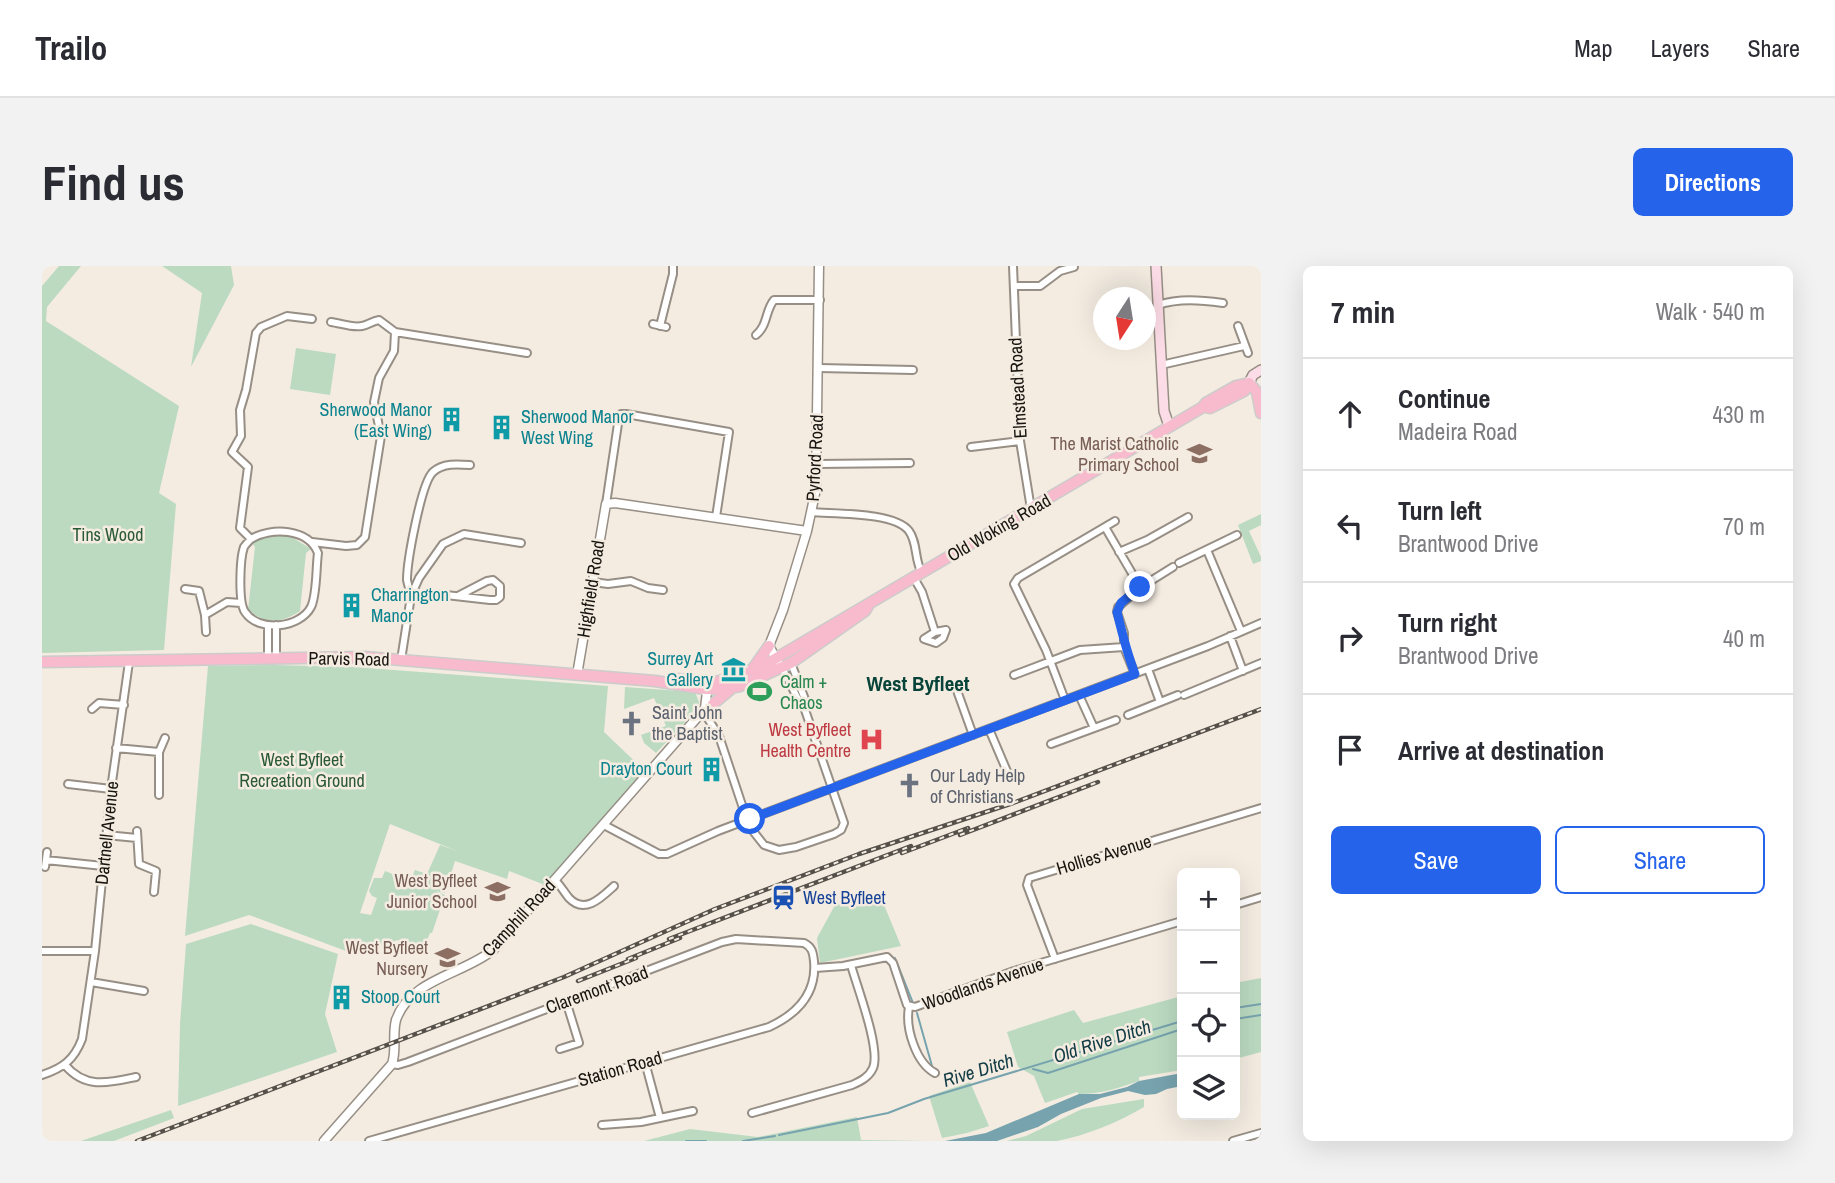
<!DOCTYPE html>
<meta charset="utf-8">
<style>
:root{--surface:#fff;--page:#f2f2f3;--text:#2b2b33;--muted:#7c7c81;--line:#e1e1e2;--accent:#2563eb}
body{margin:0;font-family:"Archivo Narrow",sans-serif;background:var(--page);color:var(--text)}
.controls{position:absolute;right:21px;bottom:21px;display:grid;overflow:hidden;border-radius:10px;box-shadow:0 7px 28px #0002}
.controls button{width:63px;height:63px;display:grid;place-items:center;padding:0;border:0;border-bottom:2px solid var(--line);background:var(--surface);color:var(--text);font:35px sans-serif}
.compass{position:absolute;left:1051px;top:21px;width:63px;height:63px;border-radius:50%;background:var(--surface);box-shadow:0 7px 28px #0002;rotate:192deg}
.stop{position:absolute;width:21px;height:21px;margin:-16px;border:5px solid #2563eb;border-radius:50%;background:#fff}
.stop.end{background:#2563eb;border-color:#fff;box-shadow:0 2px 7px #0008}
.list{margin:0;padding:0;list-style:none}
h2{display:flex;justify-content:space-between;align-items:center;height:91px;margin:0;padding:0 28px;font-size:30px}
h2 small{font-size:23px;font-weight:400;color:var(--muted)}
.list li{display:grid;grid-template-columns:46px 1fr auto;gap:21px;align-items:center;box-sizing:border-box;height:112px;padding:0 28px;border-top:2px solid var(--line)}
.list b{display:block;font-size:26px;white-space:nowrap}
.list p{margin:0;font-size:23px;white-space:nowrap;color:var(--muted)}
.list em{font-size:23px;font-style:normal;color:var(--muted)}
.actions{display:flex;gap:14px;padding:21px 28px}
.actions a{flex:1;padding:16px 0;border:2px solid var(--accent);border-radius:10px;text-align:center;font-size:24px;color:var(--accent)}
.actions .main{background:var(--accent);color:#fff}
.icon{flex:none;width:38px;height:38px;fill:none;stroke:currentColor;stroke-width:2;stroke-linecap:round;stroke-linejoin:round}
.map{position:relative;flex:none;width:1219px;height:875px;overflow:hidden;border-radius:10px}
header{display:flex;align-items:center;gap:42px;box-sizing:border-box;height:98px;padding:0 35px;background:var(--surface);border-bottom:2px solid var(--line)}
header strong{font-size:33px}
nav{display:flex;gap:38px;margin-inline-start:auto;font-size:24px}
.intro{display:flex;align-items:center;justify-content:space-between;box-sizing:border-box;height:168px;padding:0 42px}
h1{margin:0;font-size:49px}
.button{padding:18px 32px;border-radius:10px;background:var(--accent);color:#fff;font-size:24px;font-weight:700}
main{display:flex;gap:42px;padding:0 42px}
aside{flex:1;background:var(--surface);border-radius:10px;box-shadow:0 7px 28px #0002}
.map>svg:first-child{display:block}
</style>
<header>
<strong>Trailo</strong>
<nav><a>Map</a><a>Layers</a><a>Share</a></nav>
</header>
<div class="intro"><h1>Find us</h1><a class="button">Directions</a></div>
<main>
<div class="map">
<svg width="1219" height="875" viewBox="0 0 1219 875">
<rect width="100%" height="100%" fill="#f4ece1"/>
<!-- green -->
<path fill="#bbdac0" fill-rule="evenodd" d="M 17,0 L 39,0 L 5,41 L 4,55 L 137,140 L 117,227 L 134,238 L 122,384 L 0,387 L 0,20 Z
M 120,0 L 189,0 L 192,19 L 149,101 L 160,27 Z
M 254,82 L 294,88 L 288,129 L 248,123 Z
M 1219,248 L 1219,259 L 1207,265 L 1219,291 L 1219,295 L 1211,298 L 1196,259 Z
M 227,268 L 248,270 L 269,283 L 264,287 L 258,345 C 240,357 224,359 206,344 L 213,281 L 210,277 L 218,271 Z
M 231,399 L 312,401 L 566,420 L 562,466 L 602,504 L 503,619 L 467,605 L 465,613 L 413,595 L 403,627 L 393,625 L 403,629 L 390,667 L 388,667 L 384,677 L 369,684 L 356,674 L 318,686 L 312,683 L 308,675 L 304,685 L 207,649 L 143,670 L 166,400 ZM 348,558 L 415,585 L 398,579 L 385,608 L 373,604 L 368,615 L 343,605 L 340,612 L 332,612 L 327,625 L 330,630 L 335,632 L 329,649 L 318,647 Z
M 583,421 L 653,426 L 657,436 L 656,442 L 614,487 L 602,477 L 599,469 L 624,460 L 612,432 L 582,443 Z
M 829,626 L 840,634 L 859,680 L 778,697 L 775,672 L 793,639 Z
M 209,658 L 296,688 L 283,748 L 295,786 L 136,840 L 138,758 L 144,678 Z
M 1219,712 L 1219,786 L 1193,793 L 1193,717 Z
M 1140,730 L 1140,804 L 1097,811 L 1097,815 C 1076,822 1060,828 1037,828 L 1035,826 L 1003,837 L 992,810 L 976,801 L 965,766 L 1032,744 L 1041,757 Z
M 928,816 L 947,860 L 925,867 L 900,872 L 887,830 Z
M 1102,833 L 1102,841 C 1075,857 1045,869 1015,875 C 999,875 981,875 965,875 L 984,870 L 1040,843 Z
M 129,844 L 132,852 L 72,875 L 39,875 Z
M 815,851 L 819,874 L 886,875 L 602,875 L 648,863 L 716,871 Z"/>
<!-- water -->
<path fill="#77a3ae" d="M 1140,807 L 1140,820 L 1125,823 L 1114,828 L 1103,829 L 1086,825 L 1059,832 L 1019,848 L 996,861 L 955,875 L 903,875 L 944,867 L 1037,828 L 1058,828 L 1085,821 L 1097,815 Z"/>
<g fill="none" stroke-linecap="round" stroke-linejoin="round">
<!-- stream -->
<path stroke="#77a3ae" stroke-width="2" d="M 853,692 L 871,737
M 1193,742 L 1219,738
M 875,747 L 890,800
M 1193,753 L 1219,749
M 991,803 L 1006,807 L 1140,763
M 737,869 L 846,847 L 882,833 L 1140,755
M 644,875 L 664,875
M 701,875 L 733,870"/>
<defs>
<path id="minor" d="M 971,0 L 978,175 L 989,243
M 972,20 L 998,20 L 1018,5 L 1032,1
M 1116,39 C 1137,32 1159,34 1181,37
M 289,56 C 298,57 310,62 320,60 C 326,59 330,55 337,54 L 353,66
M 611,58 L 624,61
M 618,60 L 631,8 L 631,0
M 1196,60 L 1206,87
M 714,69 C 726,59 723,45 732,34 L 778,34
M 1119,99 L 1202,80
M 777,102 L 871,104
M 929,181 L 978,175
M 775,198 L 868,197
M 564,238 L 577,151 L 579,148 L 584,148 L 687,166 L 674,251
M 770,246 C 793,248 853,246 867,265 C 876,277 872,294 880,307
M 1063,261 L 1098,321
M 209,273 C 229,261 266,262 276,287 C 274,301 275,329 269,341 C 258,362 217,367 203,346 C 196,336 198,292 202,281 C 204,278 207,275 209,273 L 198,262 L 206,201 L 190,186 L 199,170 L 198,144 L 204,124 L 214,67 L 219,61 L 245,50 L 270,53
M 270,276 L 304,280 L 315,279 L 323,271 L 339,170 L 332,136 L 337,112 L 352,85 L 353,66 L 485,87
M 1165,284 L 1199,365
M 1077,286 L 1105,274 L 1146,251
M 1137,297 L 1195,269
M 872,312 L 880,326 L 893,366 L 904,364 L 901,372 L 894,377 L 882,373 L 893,366
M 551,316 L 566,318 L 589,315 L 606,322 L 621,324
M 143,323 L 157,325 L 163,349
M 369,330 C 368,325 366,319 365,314 C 365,296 379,217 391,206 C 401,197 415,198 428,199
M 369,330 L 395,328 L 448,334 L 454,334 L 458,331 L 458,320 L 451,314 L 445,315 L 416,330
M 226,359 L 226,392
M 234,359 L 234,392
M 164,366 L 163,349 L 185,336 L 199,337
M 1188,370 L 1201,405
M 359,394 L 369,330 L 377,312 L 401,278 L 422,268 L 479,277
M 749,397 L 764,436 L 762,441
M 1106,403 L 1118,436
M 1093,408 L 1082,381 L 1082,367 L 1075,346 L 1076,341 L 1099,321 L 1131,301
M 972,409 L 1038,384 L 1082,381
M 913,419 L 931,469
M 1037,429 L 1052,462
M 1142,429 L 1219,397
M 1023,434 L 1004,384 L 972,318 L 976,312 L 1073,255
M 50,443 L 57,437 L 82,439
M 663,448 L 677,470 L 707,560 L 722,579 L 737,584 L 754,581 L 792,568 L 799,564 L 802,557 L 762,441 L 758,437 L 740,402
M 1086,449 L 1136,429
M 947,463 L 967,510
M 1009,478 L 1074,454
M 74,482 L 117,486
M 26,518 L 69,523
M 117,529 L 117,486 L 123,472
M 562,559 L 617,588 L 625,588 L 676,565 L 1166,380 L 1219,357
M 95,565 L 97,598 L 114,605 L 112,626
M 64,569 L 95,572
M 4,594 L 61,600
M 3,601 L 5,586
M 513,614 C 519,620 522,626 527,632 C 543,649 560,631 572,620
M 1193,639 L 1219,631
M 0,685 L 53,685
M 1013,693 L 985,619 L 987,612 L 1219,542
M 773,702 L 801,700 L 845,691 L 851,697 L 865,739 L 873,741 L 972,705 L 1140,655
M 49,716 L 102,725
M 867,741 C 863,762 874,797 893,807
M 518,783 L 537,777 L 524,735
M 603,796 L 618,852
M 23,799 C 43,823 66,817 94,811
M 0,809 C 21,802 32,794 40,773 L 53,685 L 69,523 L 87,396
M 710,847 L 810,819 C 819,815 827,811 831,802 C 839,783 815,721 809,699
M 560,859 L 599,856 L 651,845
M 327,875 L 727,761 C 755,748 775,728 772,695 C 771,686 770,681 762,677 L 694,673 L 680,676 L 366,796 L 356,799 L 350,798
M 1191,875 L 1219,867"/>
<path id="tertiary" d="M 736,396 L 727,380 L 741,344 L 765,265 L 774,223 L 777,0
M 535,409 L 564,238 L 573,237 L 765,265
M 282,875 L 350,798 C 355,784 350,769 354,754 C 368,713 422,708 451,684 L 660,446 L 663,442 L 666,418"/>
<path id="secondary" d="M 1114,0 L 1122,145 L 1127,160
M 1207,117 L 1211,109 L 1219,104"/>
<path id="primary" d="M 1207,117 L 1215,126 L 1219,147
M 1163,141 L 1168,142 L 1202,125 L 1207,117
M 0,396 L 322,391 L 613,415 L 664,423 L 682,423 L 698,420 L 749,397 L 823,345 L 826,340
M 710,404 L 727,380
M 634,413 L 674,416 L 691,411 L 726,397 L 1161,141 L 1164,137 L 1194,120 L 1207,117
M 671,438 L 690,422"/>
</defs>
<!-- minor casing -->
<use href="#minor" stroke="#978f85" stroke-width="10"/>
<!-- tertiary casing -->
<use href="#tertiary" stroke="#978f85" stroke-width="11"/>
<!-- secondary casing -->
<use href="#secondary" stroke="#978f85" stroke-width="12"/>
<!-- primary casing -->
<use href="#primary" stroke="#cccccb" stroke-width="13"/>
<!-- minor -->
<use href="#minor" stroke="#fff" stroke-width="6"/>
<!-- tertiary -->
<use href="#tertiary" stroke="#fff" stroke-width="8"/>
<!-- secondary -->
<use href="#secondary" stroke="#fcdce6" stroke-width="9"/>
<!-- primary -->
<use href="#primary" stroke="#f8bacd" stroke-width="10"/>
<defs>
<path id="rail" d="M 918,569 L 1056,516
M 860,587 L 926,562
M 627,673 L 869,580
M 586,693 L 638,672
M 536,715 L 594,692
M 95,875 L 522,711 L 673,643 L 817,588 L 971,537 L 1219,443"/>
</defs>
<!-- rail casing -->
<use href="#rail" stroke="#55504a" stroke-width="4.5"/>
<!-- rail -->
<use href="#rail" stroke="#f4ece1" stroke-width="2" stroke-dasharray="5" stroke-linecap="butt"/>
</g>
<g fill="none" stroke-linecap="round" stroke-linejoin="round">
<!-- route -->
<path stroke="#2563eb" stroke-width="9" d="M 708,553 L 1093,408 C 1085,387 1080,367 1075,346 L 1079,337 L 1098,321"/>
</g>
<!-- icons -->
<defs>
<symbol id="building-bare" viewBox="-9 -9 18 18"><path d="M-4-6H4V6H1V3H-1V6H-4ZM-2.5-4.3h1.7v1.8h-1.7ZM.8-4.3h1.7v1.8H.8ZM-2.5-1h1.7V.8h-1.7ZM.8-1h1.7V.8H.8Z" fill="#0f9aa8" stroke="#f4ece1" stroke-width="2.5" paint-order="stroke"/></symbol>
<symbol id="school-bare" viewBox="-9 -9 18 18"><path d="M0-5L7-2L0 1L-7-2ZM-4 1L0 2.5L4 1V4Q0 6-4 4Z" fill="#8d6e63" stroke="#f4ece1" stroke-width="2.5" paint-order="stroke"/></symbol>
<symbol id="museum-bare" viewBox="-9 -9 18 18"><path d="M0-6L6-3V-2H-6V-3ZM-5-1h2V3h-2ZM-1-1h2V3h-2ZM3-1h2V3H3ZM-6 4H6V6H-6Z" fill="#0f9aa8" stroke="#f4ece1" stroke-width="2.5" paint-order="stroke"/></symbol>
<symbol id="stadium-bare" viewBox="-9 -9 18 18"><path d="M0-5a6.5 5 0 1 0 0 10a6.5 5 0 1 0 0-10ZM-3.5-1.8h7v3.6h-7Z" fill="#2e9e5b" stroke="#f4ece1" stroke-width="2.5" paint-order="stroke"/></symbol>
<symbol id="church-bare" viewBox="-9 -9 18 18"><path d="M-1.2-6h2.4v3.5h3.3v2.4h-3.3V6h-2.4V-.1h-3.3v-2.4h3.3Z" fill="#6b7280" stroke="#f4ece1" stroke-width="2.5" paint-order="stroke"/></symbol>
<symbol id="hospital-bare" viewBox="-9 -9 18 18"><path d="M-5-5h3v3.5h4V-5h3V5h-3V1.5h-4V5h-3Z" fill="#e0444e" stroke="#f4ece1" stroke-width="2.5" paint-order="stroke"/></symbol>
<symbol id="station-bare" viewBox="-9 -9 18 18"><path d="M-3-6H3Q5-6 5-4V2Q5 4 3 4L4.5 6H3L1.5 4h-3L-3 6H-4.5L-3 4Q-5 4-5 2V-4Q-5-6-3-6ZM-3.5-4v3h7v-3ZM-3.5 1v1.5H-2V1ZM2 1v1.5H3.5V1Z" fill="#1a4fb4" stroke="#f4ece1" stroke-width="2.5" paint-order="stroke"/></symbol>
</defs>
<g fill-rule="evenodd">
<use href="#building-bare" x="392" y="136" width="35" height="35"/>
<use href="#building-bare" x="442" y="144" width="35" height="35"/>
<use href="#school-bare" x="1140" y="170" width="35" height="35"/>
<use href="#building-bare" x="292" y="322" width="35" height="35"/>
<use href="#museum-bare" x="674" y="386" width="35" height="35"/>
<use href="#stadium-bare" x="700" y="408" width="35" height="35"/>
<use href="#church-bare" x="572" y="440" width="35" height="35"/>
<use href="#hospital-bare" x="812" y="456" width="35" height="35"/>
<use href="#building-bare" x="652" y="486" width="35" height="35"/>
<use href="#church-bare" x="850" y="502" width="35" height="35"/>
<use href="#school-bare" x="438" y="608" width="35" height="35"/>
<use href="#station-bare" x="724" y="614" width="35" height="35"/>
<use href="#school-bare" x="388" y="674" width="35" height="35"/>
<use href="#building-bare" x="282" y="714" width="35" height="35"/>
</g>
<g text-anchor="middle" stroke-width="5" stroke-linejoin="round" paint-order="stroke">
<!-- street labels -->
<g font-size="18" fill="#181511" stroke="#f4ece1">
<text transform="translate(976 122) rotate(-93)" y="6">Elmstead Road</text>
<text transform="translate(773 192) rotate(-87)" y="6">Pyrford Road</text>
<text transform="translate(957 262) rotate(-30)" y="6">Old Woking Road</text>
<text transform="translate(549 323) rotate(-81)" y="6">Highfield Road</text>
<text transform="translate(307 393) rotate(1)" y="6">Parvis Road</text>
<text transform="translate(65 567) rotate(-84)" y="6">Dartnell Avenue</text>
<text transform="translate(1062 589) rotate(-17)" y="6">Hollies Avenue</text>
<text transform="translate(477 652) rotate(-47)" y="6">Camphill Road</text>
<text transform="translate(941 718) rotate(-19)" y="6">Woodlands Avenue</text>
<text transform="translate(555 724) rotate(-20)" y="6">Claremont Road</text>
<text transform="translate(578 803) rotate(-16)" y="6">Station Road</text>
</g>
<!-- culture labels -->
<g font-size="18" fill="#0d838f" stroke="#f4ece1" text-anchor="end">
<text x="390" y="150">Sherwood Manor<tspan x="390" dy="21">(East Wing)</tspan></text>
<text x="479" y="157" text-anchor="start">Sherwood Manor<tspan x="479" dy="21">West Wing</tspan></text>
<text x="329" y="335" text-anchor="start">Charrington<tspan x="329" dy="21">Manor</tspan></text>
<text x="671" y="399">Surrey Art<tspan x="671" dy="21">Gallery</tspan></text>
<text x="650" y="509">Drayton Court</text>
<text x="319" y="737" text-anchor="start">Stoop Court</text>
</g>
<!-- education labels -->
<g font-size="18" fill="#785e54" stroke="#f4ece1" text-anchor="end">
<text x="1137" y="184">The Marist Catholic<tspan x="1137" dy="21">Primary School</tspan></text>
<text x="435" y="621">West Byfleet<tspan x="435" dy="21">Junior School</tspan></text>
<text x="386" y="688">West Byfleet<tspan x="386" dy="21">Nursery</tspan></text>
</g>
<!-- park labels -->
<g font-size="18" fill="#2a5a35" stroke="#f4ece1">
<text x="66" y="275">Tins Wood</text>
<text x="260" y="500">West Byfleet<tspan x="260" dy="21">Recreation Ground</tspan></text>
</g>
<!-- leisure labels -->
<g font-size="18" fill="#27864d" stroke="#f4ece1" text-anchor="start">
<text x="738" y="422">Calm +<tspan x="738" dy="21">Chaos</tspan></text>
</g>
<!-- worship labels -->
<g font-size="18" fill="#5b616d" stroke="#f4ece1" text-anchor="start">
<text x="610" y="453">Saint John<tspan x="610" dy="21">the Baptist</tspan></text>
<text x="888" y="516">Our Lady Help<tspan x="888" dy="21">of Christians</tspan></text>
</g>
<!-- health labels -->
<g font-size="18" fill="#be3a42" stroke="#f4ece1" text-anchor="end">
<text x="809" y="470">West Byfleet<tspan x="809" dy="21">Health Centre</tspan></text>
</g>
<!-- transit labels -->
<g font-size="18" fill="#164399" stroke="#f4ece1" text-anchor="start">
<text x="761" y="638">West Byfleet</text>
</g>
<!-- water labels -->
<g font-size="19" font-style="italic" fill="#123c45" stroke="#f4ece1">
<text transform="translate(1060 775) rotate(-18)" y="7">Old Rive Ditch</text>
<text transform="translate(936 804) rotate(-17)" y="7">Rive Ditch</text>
</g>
<!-- quarter labels -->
<g font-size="21" font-weight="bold" fill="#074338" stroke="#f4ece1">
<text x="876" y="425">West Byfleet</text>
</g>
</g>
</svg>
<div class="controls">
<button>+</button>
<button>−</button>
<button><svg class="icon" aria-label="locate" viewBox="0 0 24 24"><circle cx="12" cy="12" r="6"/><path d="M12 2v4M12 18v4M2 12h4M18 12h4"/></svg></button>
<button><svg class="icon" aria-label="layers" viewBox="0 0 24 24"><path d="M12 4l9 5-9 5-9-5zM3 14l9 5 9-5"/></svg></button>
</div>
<svg class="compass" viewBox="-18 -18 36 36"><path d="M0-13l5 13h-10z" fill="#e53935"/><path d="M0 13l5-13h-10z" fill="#7c7c81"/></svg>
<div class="stop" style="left:708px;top:553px"></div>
<div class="stop end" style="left:1098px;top:321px"></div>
</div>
<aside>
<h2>7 min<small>Walk · 540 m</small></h2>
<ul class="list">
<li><svg class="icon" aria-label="ahead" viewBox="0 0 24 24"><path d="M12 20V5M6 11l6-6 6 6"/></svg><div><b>Continue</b><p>Madeira Road</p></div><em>430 m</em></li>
<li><svg class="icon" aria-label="left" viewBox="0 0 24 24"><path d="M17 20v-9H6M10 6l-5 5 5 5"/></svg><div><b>Turn left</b><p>Brantwood Drive</p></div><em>70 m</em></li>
<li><svg class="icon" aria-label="right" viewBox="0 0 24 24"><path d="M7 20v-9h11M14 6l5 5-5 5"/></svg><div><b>Turn right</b><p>Brantwood Drive</p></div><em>40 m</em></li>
<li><svg class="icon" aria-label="arrive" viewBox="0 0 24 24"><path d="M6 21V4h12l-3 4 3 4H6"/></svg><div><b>Arrive at destination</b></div></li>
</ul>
<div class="actions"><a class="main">Save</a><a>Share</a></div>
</aside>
</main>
